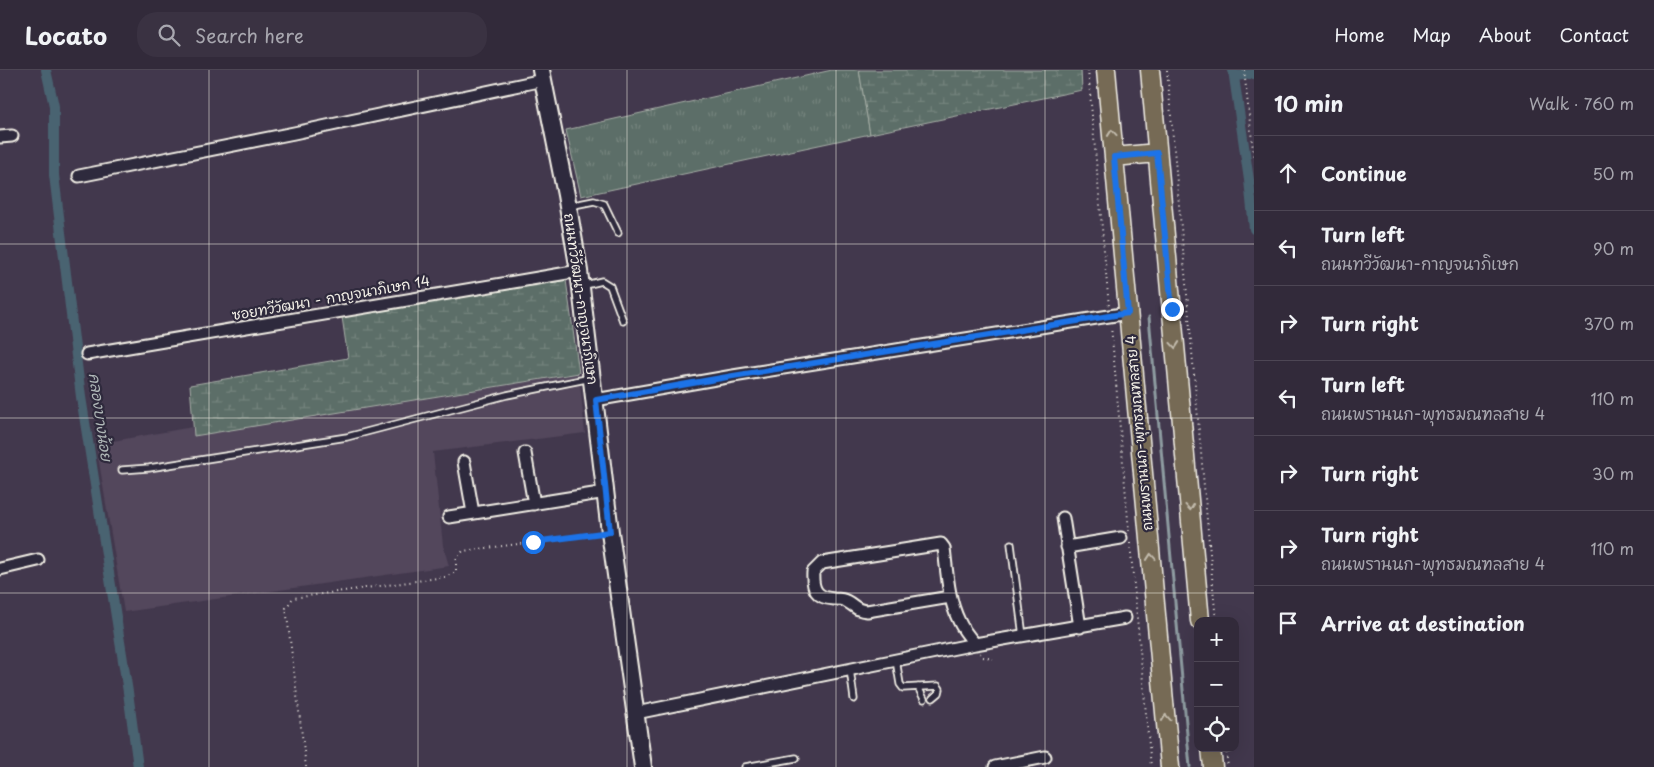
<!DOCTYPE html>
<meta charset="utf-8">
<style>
:root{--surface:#322a3a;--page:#3a3242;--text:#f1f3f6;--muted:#a8a7af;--line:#4d4654}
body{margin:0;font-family:"Playpen Sans","Playpen Sans Thai",sans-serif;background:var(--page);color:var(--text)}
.controls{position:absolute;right:15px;bottom:15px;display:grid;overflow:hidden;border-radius:10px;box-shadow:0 5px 20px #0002}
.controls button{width:45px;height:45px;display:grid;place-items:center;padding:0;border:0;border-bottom:1px solid var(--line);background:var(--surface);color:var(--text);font:25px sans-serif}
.stop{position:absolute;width:15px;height:15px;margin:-11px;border:4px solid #1a73e8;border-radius:50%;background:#fff}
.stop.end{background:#1a73e8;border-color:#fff;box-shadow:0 1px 5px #0008}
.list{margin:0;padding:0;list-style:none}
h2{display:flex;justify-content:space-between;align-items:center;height:65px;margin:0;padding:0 20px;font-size:21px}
h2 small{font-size:16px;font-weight:400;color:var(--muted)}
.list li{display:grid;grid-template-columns:32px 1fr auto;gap:15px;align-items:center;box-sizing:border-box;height:75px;padding:0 20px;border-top:1px solid var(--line)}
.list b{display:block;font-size:19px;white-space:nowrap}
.list p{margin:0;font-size:16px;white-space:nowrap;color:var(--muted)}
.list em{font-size:16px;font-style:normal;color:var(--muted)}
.icon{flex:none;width:28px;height:28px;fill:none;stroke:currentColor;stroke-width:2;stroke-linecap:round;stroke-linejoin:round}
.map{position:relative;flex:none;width:1254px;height:697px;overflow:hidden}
header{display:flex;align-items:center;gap:30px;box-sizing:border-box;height:70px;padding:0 25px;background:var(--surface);border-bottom:1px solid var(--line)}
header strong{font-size:24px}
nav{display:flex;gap:28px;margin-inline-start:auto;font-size:18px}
.search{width:350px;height:45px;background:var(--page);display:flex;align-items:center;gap:12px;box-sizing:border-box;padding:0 18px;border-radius:20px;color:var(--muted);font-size:19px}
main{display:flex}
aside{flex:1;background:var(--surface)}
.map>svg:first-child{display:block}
</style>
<header>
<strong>Locato</strong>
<div class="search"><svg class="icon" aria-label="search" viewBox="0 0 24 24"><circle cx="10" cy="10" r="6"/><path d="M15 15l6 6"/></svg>Search here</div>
<nav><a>Home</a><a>Map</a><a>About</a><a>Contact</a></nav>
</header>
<main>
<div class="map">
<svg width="1254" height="697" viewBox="0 0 1254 697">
<defs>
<pattern id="grass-tufts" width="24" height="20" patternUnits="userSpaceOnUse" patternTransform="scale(1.25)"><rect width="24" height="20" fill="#5c6e67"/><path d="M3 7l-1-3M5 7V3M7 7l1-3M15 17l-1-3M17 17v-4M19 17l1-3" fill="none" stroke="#74837d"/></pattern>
<pattern id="wetland-marsh" width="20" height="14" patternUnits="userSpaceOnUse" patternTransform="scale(1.25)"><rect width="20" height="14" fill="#5c6e67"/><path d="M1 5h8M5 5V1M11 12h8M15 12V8" fill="none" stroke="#74837d"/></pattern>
</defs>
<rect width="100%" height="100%" fill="#42384d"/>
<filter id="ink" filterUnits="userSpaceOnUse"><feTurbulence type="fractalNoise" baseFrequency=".02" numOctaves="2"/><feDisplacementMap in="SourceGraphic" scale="10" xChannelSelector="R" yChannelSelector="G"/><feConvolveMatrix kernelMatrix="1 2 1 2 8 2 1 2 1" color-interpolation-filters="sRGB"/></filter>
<g filter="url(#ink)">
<!-- built -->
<path fill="#52465b" d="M 579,303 L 585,363 L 433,382 L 443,475 L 449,496 L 124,542 L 96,374 L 192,357 L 194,365 Z"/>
<!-- grass -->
<path fill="url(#grass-tufts)" stroke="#a8b0a8" d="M 832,0 L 859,0 L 870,64 L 581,126 L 566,60 Z"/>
<!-- wetland -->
<path fill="url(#wetland-marsh)" stroke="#a8b0a8" d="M 859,0 L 1081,0 L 1082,20 L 870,64 Z
M 566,210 L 579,303 L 194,366 L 190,315 L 348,288 L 342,247 Z"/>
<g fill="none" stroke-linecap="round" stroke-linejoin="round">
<!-- stream -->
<path stroke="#8e9ca1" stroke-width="3" d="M 1149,247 L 1190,697"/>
<!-- canal -->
<path stroke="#4a6371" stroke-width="10" d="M 46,0 L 54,36 L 54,105 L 81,327 L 128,622 L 138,697
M 1233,0 L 1249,110 L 1254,159
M 1234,6 L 1254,4"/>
<defs>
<path id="lane" d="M 569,136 L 594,131 L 604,134 L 618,163
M 581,216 L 602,211 L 610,216 L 623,251
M 122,400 L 149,398 L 347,367 L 507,325 L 591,308
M 1011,474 L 1023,566
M 896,590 L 900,614 L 903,618 L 938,616 L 940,619 L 939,623 L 933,628
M 850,599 L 854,629
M 918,617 L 924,629
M 745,697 L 796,688"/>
<path id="street" d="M 0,67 L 12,66
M 79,106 L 294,63 L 543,10
M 87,284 L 579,201
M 595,330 L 733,306 L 1128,243
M 525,383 L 534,434
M 464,392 L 473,443
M 449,447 L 606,422
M 1063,448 L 1080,557
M 1067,477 L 1121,468
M 0,499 L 38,490
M 950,527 L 867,541 C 855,540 856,536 846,531 C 843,529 838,529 834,529 C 816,528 812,519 813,502 L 822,493 L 941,474 L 944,478 C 947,502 948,529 959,551 C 963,560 969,567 975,574
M 636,643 L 975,574 L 1125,548
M 995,697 L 1045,687"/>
<path id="secondary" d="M 541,0 L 566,125 L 579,201 L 610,462 L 643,697"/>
<path id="primary" d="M 1106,0 L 1170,697
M 1150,0 L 1200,551
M 1114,87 L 1157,83
M 1211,678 L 1213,697"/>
</defs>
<!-- lane casing -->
<use href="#lane" stroke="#f4f1e8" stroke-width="9"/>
<!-- street casing -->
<use href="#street" stroke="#f4f1e8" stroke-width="15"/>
<!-- secondary casing -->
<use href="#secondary" stroke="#f4f1e8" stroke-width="20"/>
<!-- primary casing -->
<use href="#primary" stroke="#f4f1e8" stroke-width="21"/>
<!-- path -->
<path stroke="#f4f1e8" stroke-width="2" stroke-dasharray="1 4" stroke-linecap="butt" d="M 1088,0 L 1109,237
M 1167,0 L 1216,551
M 1244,0 L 1254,88
M 1111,256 L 1129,461
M 1130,473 L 1151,697
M 980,583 L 983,587 L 993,589
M 1226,678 L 1228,697
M 306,697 L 286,538 L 293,528 L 445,507 L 456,502 L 456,489 L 463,481 L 597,464"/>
<!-- lane -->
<use href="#lane" stroke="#2f2a3d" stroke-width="5.5"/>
<!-- street -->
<use href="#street" stroke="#2f2a3d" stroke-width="11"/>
<!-- secondary -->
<use href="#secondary" stroke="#2f2a3d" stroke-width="16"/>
<!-- primary -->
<use href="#primary" stroke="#766a54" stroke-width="18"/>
</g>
<!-- one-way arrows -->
<defs><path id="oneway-chevron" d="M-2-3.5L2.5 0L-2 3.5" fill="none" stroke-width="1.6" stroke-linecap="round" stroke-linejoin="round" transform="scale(1.25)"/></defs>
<g stroke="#c2bbad">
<use href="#oneway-chevron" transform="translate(1112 63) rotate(-95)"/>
<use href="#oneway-chevron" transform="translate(1175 275) rotate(85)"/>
<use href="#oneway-chevron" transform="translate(1190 437) rotate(85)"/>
<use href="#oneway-chevron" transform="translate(1151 487) rotate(-95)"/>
<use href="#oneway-chevron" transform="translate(1166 648) rotate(-95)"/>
</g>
</g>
<g fill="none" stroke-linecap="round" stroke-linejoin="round" filter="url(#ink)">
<!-- route -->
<path stroke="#1a73e8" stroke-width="6" d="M 533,472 L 610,462 L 596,330 L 733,306 L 1128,243 L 1114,87 L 1157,83 L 1172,239"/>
</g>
<!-- grid -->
<path fill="none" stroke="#f4f1e8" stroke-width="1" stroke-opacity="0.55" d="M 209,0 L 209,697M 418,0 L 418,697M 627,0 L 627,697M 836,0 L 836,697M 1045,0 L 1045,697M 0,174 L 1254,174M 0,348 L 1254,348M 0,523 L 1254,523"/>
<g text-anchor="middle" stroke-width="4.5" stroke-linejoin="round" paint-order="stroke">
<!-- street labels -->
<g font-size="14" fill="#f4f1e8" stroke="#2f2a3d">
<text transform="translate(331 228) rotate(-10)" y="5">ซอยทวีวัฒนา - กาญจนาภิเษก 14</text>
<text transform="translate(581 229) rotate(82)" y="5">ถนนทวีวัฒนา-กาญจนาภิเษก</text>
<text transform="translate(1139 363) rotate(-95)" y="5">ถนนพรานนก-พุทธมณฑลสาย 4</text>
</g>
<!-- water labels -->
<g font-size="15" font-style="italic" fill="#b0b8b8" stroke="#2f2a3d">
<text transform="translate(100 347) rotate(82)" y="5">คลองบางน้อย</text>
</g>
</g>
</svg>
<div class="controls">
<button>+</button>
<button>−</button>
<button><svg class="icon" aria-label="locate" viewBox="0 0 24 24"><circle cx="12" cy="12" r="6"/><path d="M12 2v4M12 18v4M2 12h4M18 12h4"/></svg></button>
</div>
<div class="stop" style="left:533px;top:472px"></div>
<div class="stop end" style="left:1172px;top:239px"></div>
</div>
<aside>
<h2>10 min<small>Walk · 760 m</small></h2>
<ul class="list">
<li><svg class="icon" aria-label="ahead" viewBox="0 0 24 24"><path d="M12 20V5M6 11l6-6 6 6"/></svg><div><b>Continue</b></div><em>50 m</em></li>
<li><svg class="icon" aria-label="left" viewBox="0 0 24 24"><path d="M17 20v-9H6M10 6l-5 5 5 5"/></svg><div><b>Turn left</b><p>ถนนทวีวัฒนา-กาญจนาภิเษก</p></div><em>90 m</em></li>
<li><svg class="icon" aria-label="right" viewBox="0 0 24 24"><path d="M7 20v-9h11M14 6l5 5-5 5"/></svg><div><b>Turn right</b></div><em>370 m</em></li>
<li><svg class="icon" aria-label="left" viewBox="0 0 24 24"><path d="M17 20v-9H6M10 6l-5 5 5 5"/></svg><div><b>Turn left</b><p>ถนนพรานนก-พุทธมณฑลสาย 4</p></div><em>110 m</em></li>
<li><svg class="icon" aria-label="right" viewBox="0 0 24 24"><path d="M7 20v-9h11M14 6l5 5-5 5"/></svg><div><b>Turn right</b></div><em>30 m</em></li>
<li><svg class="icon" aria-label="right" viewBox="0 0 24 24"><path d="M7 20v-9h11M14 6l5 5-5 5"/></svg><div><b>Turn right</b><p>ถนนพรานนก-พุทธมณฑลสาย 4</p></div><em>110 m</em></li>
<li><svg class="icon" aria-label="arrive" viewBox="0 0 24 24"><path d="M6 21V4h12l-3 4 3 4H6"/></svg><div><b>Arrive at destination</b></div></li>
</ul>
</aside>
</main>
